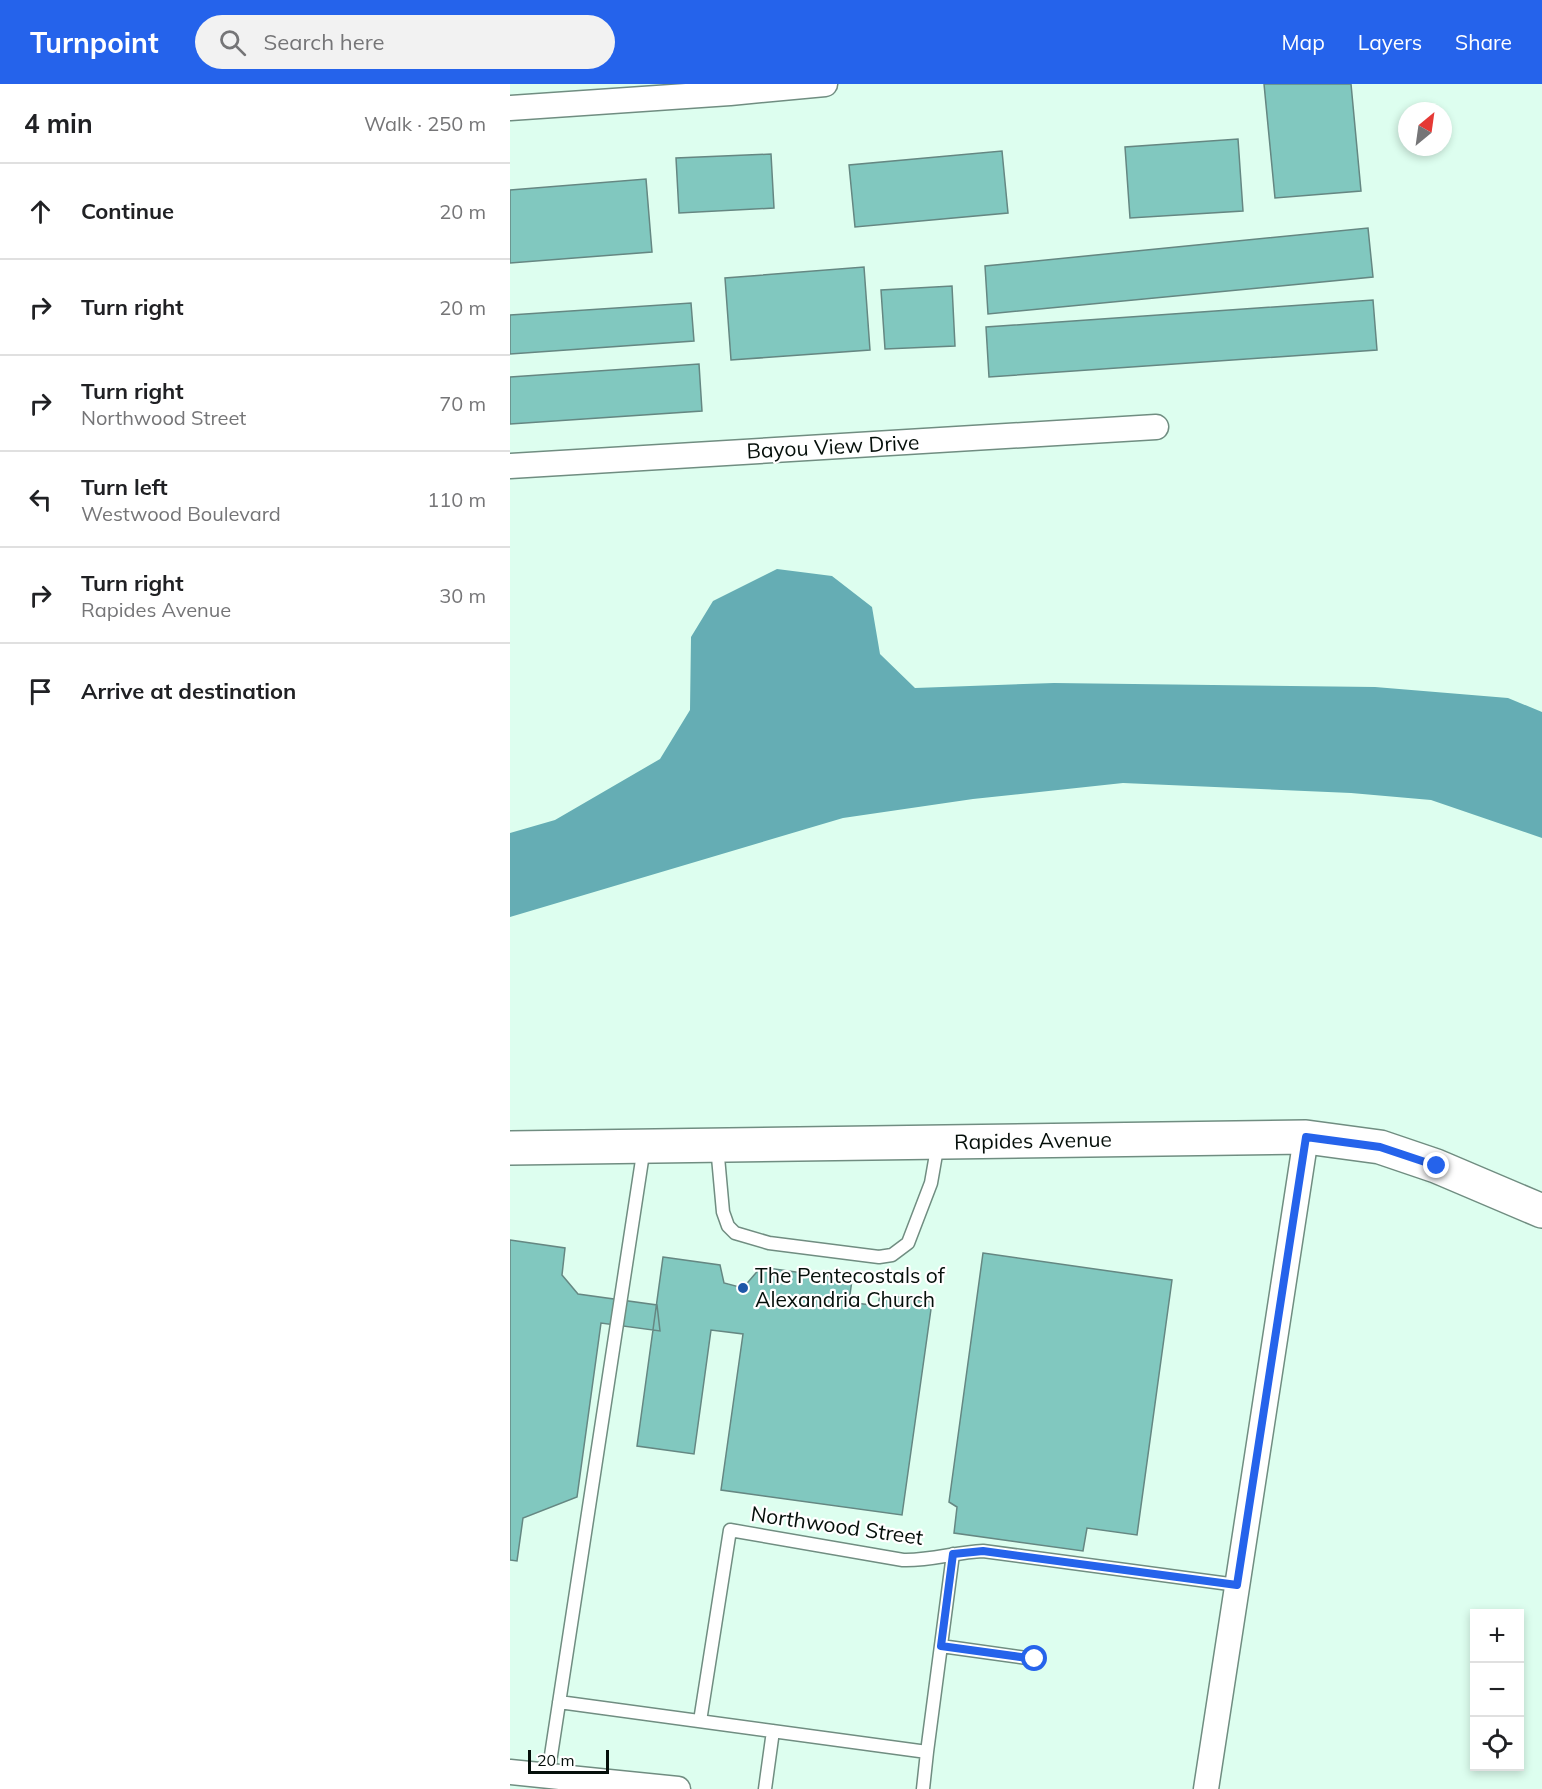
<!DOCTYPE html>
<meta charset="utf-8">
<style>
:root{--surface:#fff;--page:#f2f2f2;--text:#202124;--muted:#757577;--line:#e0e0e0;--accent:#2563eb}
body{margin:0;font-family:Mulish,sans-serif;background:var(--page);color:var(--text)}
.controls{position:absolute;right:18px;bottom:18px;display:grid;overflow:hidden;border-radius:0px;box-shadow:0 3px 9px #0003}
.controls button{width:54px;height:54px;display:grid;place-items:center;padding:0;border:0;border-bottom:2px solid var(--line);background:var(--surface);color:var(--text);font:30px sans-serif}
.compass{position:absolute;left:888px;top:18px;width:54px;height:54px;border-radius:50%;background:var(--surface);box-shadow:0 3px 9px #0003;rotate:29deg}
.scale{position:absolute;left:18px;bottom:15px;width:81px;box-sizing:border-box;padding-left:6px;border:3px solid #050f0a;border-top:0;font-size:16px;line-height:21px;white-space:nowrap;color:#050f0a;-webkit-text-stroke:4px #fff;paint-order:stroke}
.stop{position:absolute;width:18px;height:18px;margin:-14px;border:4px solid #2563eb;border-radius:50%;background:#fff}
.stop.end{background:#2563eb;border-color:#fff;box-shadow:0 2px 6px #0008}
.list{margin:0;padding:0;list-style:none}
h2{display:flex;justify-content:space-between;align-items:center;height:78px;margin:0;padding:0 24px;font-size:26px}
h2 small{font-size:20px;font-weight:400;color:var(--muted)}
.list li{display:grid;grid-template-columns:39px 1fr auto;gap:18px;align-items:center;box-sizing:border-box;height:96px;padding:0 24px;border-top:2px solid var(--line)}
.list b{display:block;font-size:22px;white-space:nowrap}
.list p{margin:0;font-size:20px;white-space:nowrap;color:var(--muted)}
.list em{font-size:20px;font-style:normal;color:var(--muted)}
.icon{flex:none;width:33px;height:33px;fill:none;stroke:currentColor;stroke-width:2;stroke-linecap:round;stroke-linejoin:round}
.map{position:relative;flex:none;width:1032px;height:1705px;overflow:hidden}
header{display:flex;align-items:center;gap:36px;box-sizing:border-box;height:84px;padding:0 30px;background:var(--accent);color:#fff}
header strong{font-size:28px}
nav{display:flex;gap:33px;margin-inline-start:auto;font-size:21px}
.search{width:420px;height:54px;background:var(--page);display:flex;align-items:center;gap:15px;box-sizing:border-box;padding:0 21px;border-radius:33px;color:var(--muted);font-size:22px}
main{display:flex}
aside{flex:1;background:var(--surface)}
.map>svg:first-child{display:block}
</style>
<header>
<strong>Turnpoint</strong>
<div class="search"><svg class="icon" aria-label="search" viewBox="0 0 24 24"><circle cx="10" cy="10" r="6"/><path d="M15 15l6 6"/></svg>Search here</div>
<nav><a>Map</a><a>Layers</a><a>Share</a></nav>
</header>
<main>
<aside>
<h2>4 min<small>Walk · 250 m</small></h2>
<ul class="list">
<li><svg class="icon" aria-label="ahead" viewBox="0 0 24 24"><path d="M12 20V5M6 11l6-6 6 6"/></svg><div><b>Continue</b></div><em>20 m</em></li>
<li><svg class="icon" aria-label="right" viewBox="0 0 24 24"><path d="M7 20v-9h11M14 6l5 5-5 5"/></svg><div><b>Turn right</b></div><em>20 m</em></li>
<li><svg class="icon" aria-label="right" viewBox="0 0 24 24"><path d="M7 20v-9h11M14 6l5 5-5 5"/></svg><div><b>Turn right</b><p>Northwood Street</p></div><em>70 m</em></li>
<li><svg class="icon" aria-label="left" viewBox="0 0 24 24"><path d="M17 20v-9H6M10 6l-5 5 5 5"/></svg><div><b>Turn left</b><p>Westwood Boulevard</p></div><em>110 m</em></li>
<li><svg class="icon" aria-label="right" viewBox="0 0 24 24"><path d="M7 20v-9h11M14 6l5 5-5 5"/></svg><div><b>Turn right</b><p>Rapides Avenue</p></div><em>30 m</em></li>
<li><svg class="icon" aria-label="arrive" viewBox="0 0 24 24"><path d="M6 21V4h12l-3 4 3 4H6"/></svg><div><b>Arrive at destination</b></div></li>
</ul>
</aside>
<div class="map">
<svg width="1032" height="1705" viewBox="0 0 1032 1705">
<rect width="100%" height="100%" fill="#ddfeef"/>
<!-- water -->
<path fill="#65adb4" d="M 267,485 L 322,492 L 362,523 L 370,570 L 405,604 L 544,599 L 865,603 L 998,614 L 1032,628 L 1032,754 L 921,716 L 841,709 L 613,699 L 463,715 L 333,734 L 0,833 L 0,749 L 45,736 L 150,675 L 180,626 L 181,553 L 203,517 Z"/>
<!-- building -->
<path fill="#81c8bf" stroke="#658782" stroke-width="1.5" d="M 754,0 L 841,0 L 851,107 L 765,114 Z
M 728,55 L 733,127 L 620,134 L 615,63 Z
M 492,67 L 498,129 L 345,143 L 339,81 Z
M 261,70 L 264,124 L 169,129 L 166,74 Z
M 136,95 L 142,168 L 0,179 L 0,106 Z
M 858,144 L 863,193 L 478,230 L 475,182 Z
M 354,183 L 360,266 L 221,276 L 215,194 Z
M 442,202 L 445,262 L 375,265 L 371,206 Z
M 863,216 L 867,266 L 479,293 L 476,243 Z
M 181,219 L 184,257 L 0,270 L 0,231 Z
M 189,280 L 192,327 L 0,340 L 0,293 Z
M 0,1156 L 55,1164 L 52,1191 L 68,1210 L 147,1221 L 150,1247 L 91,1239 L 67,1413 L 13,1434 L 7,1477 L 0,1476 Z
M 473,1169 L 662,1196 L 627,1451 L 577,1444 L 573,1467 L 444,1449 L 447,1423 L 439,1418 Z
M 153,1173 L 210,1181 L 214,1199 L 233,1204 L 251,1183 L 342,1196 L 339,1218 L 368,1222 L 370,1210 L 422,1218 L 392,1431 L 211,1406 L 233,1250 L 201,1246 L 184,1370 L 127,1362 Z"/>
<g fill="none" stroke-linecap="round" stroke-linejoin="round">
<defs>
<path id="service" d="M 207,1062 L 213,1128 L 218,1142 L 225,1149 L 259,1159 L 369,1173 L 382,1171 L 398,1159 L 421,1099 L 428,1059
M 431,1562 L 524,1575
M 49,1618 L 417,1668 L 443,1470
M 190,1637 L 220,1446 L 393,1476 C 420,1477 446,1468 473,1467 L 727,1501
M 38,1691 L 134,1063
M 255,1705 L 263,1647
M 413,1705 L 417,1668"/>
<path id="minor" d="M 0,24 L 220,9 L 315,0
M 0,382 L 646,343
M 0,1688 L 168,1705
M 696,1705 L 796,1053"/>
<path id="secondary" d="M 0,1064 L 796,1053 L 870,1063 L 926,1082 L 1032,1127"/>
</defs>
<!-- service casing -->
<use href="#service" stroke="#708d81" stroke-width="15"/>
<!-- minor casing -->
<use href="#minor" stroke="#708d81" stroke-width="27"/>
<!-- secondary casing -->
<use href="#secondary" stroke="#708d81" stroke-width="36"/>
<!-- service -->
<use href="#service" stroke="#fff" stroke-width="12"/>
<!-- minor -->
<use href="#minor" stroke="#fff" stroke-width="24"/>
<!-- secondary -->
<use href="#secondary" stroke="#fff" stroke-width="33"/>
</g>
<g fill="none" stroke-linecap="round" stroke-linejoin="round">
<!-- route -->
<path stroke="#2563eb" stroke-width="8" d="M 525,1575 L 431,1562 L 443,1470 L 473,1467 L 727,1501 L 796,1053 L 870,1063 L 927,1082"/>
</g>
<!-- markers -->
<circle fill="#1e57a8" stroke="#fff" stroke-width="2" cx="233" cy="1204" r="6"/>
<g text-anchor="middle" stroke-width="4.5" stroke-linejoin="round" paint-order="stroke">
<!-- street labels -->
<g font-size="21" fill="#050f0a" stroke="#fff">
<text transform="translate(323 363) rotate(-3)" y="7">Bayou View Drive</text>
<text transform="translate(523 1057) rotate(-1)" y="7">Rapides Avenue</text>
<text transform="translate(327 1442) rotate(8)" y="7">Northwood Street</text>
</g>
<!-- poi labels -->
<g font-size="21" fill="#050f0a" stroke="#fff" text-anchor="start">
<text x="245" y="1199">The Pentecostals of<tspan x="245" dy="24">Alexandria Church</tspan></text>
</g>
</g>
</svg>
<div class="controls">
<button>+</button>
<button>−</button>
<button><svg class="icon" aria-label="locate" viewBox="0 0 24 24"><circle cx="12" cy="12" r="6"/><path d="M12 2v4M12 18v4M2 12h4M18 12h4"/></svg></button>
</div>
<svg class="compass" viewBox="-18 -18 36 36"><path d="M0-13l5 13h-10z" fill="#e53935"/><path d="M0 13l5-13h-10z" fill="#757577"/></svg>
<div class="scale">20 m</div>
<div class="stop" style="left:525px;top:1575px"></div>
<div class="stop end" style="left:927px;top:1082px"></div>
</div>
</main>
